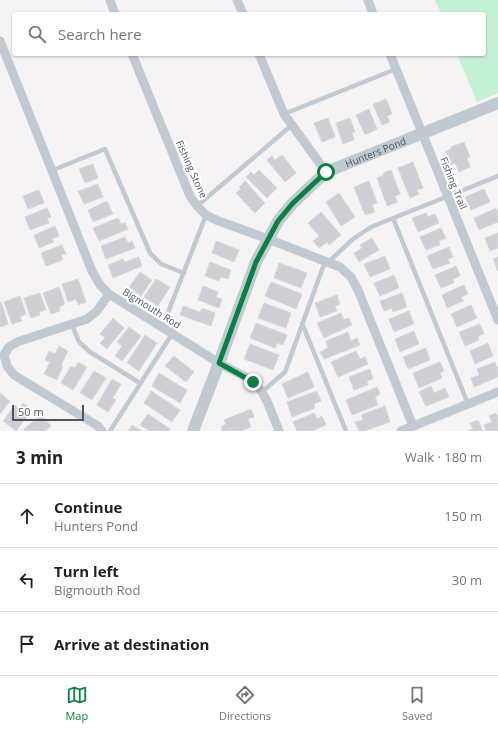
<!DOCTYPE html>
<meta charset="utf-8">
<style>
:root{--surface:#fff;--page:#f6f6f6;--text:#202124;--muted:#757577;--line:#e0e0e0;--accent:#0b8043}
body{margin:0;font-family:"Open Sans",sans-serif;background:var(--page);color:var(--text)}
.scale{position:absolute;left:12px;bottom:10px;width:72px;box-sizing:border-box;padding-left:4px;border:2px solid #4a5661;border-top:0;font-size:11px;line-height:14px;white-space:nowrap;color:#4a5661;-webkit-text-stroke:3px #fff;paint-order:stroke}
.stop{position:absolute;width:12px;height:12px;margin:-9px;border:3px solid #0b8043;border-radius:50%;background:#fff}
.stop.end{background:#0b8043;border-color:#fff;box-shadow:0 1px 4px #0008}
.list{margin:0;padding:0;list-style:none}
h2{display:flex;justify-content:space-between;align-items:center;height:52px;margin:0;padding:0 16px;font-size:17px}
h2 small{font-size:13px;font-weight:400;color:var(--muted)}
.list li{display:grid;grid-template-columns:26px 1fr auto;gap:12px;align-items:center;box-sizing:border-box;height:64px;padding:0 16px;border-top:1px solid var(--line)}
.list b{display:block;font-size:15px;white-space:nowrap}
.list p{margin:0;font-size:13px;white-space:nowrap;color:var(--muted)}
.list em{font-size:13px;font-style:normal;color:var(--muted)}
.icon{flex:none;width:22px;height:22px;fill:none;stroke:currentColor;stroke-width:2;stroke-linecap:round;stroke-linejoin:round}
.map{position:relative;flex:none;width:498px;height:431px;overflow:hidden}
.search{position:absolute;background:var(--surface);box-shadow:0 1px 3px #0004;left:12px;right:12px;top:12px;height:44px;display:flex;align-items:center;gap:10px;box-sizing:border-box;padding:0 14px;border-radius:4px;color:var(--muted);font-size:15px}
.sheet{height:244px;background:var(--surface)}
nav{display:flex;justify-content:space-around;align-items:center;box-sizing:border-box;height:56px;border-top:1px solid var(--line);background:var(--surface);font-size:11px;color:var(--muted)}
nav a{display:grid;justify-items:center;gap:2px}
nav .on{color:var(--accent)}
.map>svg:first-child{display:block}
</style>
<div class="map">
<svg width="498" height="431" viewBox="0 0 498 431">
<rect width="100%" height="100%" fill="#f5f3f3"/>
<!-- green -->
<path fill="#c3f1d5" d="M 435,0 L 498,0 L 498,93 L 477,102 L 457,54 L 484,54 L 484,14 L 441,14 Z"/>
<!-- building -->
<path fill="#cdcfd5" stroke="#d7d9de" d="M 386,99 L 392,114 L 387,116 L 390,122 L 382,125 L 373,104 Z
M 369,109 L 377,129 L 365,135 L 356,115 Z
M 328,118 L 335,137 L 322,142 L 314,123 Z
M 350,118 L 355,132 L 352,133 L 354,140 L 343,144 L 336,123 Z
M 464,142 L 470,157 L 467,158 L 470,167 L 459,172 L 455,163 L 451,165 L 446,151 L 451,149 L 451,147 Z
M 282,155 L 296,173 L 285,182 L 267,160 L 272,156 L 275,160 Z
M 413,162 L 423,188 L 417,190 L 419,194 L 410,198 L 398,168 Z
M 93,164 L 98,178 L 85,183 L 79,169 Z
M 259,170 L 277,188 L 267,198 L 246,177 L 251,172 L 254,175 Z
M 391,170 L 400,194 L 395,196 L 397,202 L 387,206 L 377,178 L 384,175 L 383,173 Z
M 245,181 L 265,203 L 255,213 L 236,193 L 241,189 L 239,187 Z
M 369,181 L 377,203 L 372,205 L 375,212 L 365,215 L 354,187 Z
M 98,184 L 103,197 L 84,204 L 78,191 Z
M 484,189 L 490,202 L 471,210 L 465,197 Z
M 39,190 L 44,203 L 28,209 L 23,196 Z
M 339,193 L 355,217 L 341,226 L 326,202 Z
M 107,201 L 113,214 L 93,222 L 88,210 Z
M 47,208 L 51,217 L 47,218 L 49,223 L 30,230 L 25,217 Z
M 496,208 L 498,212 L 498,222 L 479,230 L 474,218 Z
M 321,212 L 341,235 L 329,245 L 327,242 L 319,248 L 313,241 L 319,236 L 308,223 Z
M 426,213 L 428,217 L 435,214 L 439,223 L 418,232 L 412,218 Z
M 118,218 L 121,224 L 125,223 L 128,229 L 99,241 L 93,228 Z
M 55,226 L 59,236 L 52,239 L 54,242 L 39,248 L 34,235 Z
M 441,228 L 446,238 L 439,241 L 440,245 L 426,250 L 420,237 Z
M 498,233 L 498,248 L 490,251 L 485,238 Z
M 125,237 L 128,243 L 132,241 L 135,248 L 106,259 L 101,246 Z
M 372,238 L 379,250 L 359,262 L 354,253 L 362,248 L 360,245 Z
M 216,241 L 239,250 L 234,262 L 212,253 Z
M 62,245 L 66,254 L 61,255 L 63,260 L 46,266 L 41,253 Z
M 449,247 L 453,257 L 448,259 L 450,263 L 433,269 L 427,256 Z
M 385,256 L 390,269 L 370,277 L 364,264 Z
M 139,257 L 142,266 L 113,278 L 108,265 L 123,259 L 125,262 Z
M 498,257 L 498,271 L 493,259 Z
M 210,262 L 231,270 L 228,279 L 221,277 L 219,281 L 205,276 Z
M 279,263 L 307,273 L 301,288 L 274,278 Z
M 456,266 L 460,276 L 453,279 L 454,283 L 441,288 L 435,275 Z
M 140,272 L 152,280 L 141,296 L 129,287 Z
M 394,275 L 399,288 L 380,296 L 374,283 Z
M 78,279 L 86,302 L 78,305 L 76,299 L 68,302 L 62,284 Z
M 156,279 L 170,287 L 158,306 L 144,297 Z
M 271,282 L 302,294 L 296,309 L 265,296 Z
M 464,285 L 468,294 L 461,297 L 463,301 L 447,308 L 442,295 Z
M 203,286 L 218,292 L 216,297 L 222,299 L 219,308 L 198,300 Z
M 59,287 L 65,304 L 59,307 L 60,311 L 51,314 L 43,293 Z
M 40,293 L 46,310 L 39,312 L 40,315 L 31,318 L 24,298 Z
M 402,293 L 407,307 L 393,312 L 392,308 L 384,311 L 380,301 Z
M 337,295 L 340,304 L 335,306 L 337,311 L 320,317 L 315,303 Z
M 20,296 L 26,314 L 20,317 L 22,321 L 12,324 L 4,302 Z
M 0,302 L 1,302 L 8,324 L 0,327 Z
M 264,303 L 291,313 L 286,328 L 258,318 Z
M 471,305 L 477,318 L 457,327 L 451,314 Z
M 183,306 L 200,312 L 202,308 L 215,313 L 211,326 L 180,315 Z
M 409,311 L 414,324 L 394,332 L 389,319 Z
M 341,313 L 344,320 L 349,318 L 352,325 L 324,338 L 317,323 Z
M 113,318 L 124,328 L 107,349 L 100,343 L 105,338 L 100,334 Z
M 256,323 L 287,335 L 283,345 L 277,343 L 275,348 L 250,338 Z
M 480,324 L 484,334 L 478,336 L 479,340 L 465,346 L 459,332 Z
M 129,327 L 141,336 L 122,361 L 115,356 L 122,346 L 117,342 Z
M 414,331 L 419,344 L 400,352 L 395,339 Z
M 348,332 L 351,341 L 357,338 L 360,345 L 324,359 L 320,352 L 328,348 L 326,341 Z
M 145,335 L 157,343 L 139,371 L 127,363 Z
M 488,343 L 493,356 L 475,364 L 470,351 Z
M 250,344 L 279,355 L 273,370 L 244,359 Z
M 59,346 L 68,351 L 61,365 L 63,366 L 57,380 L 44,374 L 50,362 L 45,360 L 49,351 L 55,354 Z
M 426,348 L 430,360 L 408,369 L 403,357 Z
M 356,351 L 360,359 L 365,357 L 368,364 L 338,377 L 331,362 Z
M 174,356 L 194,372 L 186,382 L 165,366 Z
M 78,362 L 87,367 L 73,390 L 61,383 L 71,366 L 75,368 Z
M 440,362 L 444,371 L 440,373 L 442,378 L 419,388 L 413,373 Z
M 495,362 L 498,369 L 498,377 L 474,387 L 471,378 L 479,375 L 477,369 Z
M 370,369 L 373,379 L 367,381 L 368,385 L 354,390 L 349,377 Z
M 94,371 L 106,378 L 92,400 L 80,393 Z
M 308,372 L 314,387 L 288,398 L 282,384 Z
M 159,373 L 187,390 L 180,403 L 152,386 Z
M 112,379 L 121,384 L 113,398 L 116,400 L 108,412 L 97,405 Z
M 431,386 L 434,393 L 445,388 L 449,397 L 426,406 L 419,392 Z
M 377,387 L 380,394 L 375,397 L 378,405 L 352,415 L 346,400 Z
M 151,391 L 180,410 L 172,422 L 144,403 Z
M 317,391 L 321,401 L 314,404 L 315,408 L 292,417 L 287,402 Z
M 0,393 L 10,401 L 0,414 Z
M 23,403 L 32,410 L 16,431 L 3,421 L 15,405 L 19,409 Z
M 385,406 L 390,422 L 364,431 L 359,431 L 355,422 L 363,420 L 361,415 Z
M 251,409 L 254,417 L 248,419 L 251,427 L 241,431 L 222,431 L 221,427 L 226,424 L 224,420 Z
M 314,413 L 317,419 L 322,416 L 326,425 L 312,431 L 297,431 L 293,422 Z
M 496,413 L 498,417 L 498,431 L 486,431 L 484,425 L 492,422 L 489,416 Z
M 148,414 L 170,429 L 169,431 L 150,431 L 140,425 Z
M 41,415 L 51,426 L 45,431 L 25,431 L 24,429 Z
M 478,420 L 483,431 L 468,431 L 473,429 L 470,423 Z
M 132,425 L 142,431 L 128,431 Z"/>
<g fill="none" stroke-linecap="round" stroke-linejoin="round">
<!-- service -->
<path stroke="#c1cad2" stroke-width="4.5" d="M 284,114 L 396,69
M 53,170 L 105,149 L 150,253 L 161,264 L 184,273
M 197,206 L 292,125
M 393,218 L 468,404
M 302,323 L 346,431
M 72,325 L 79,342 L 90,352 L 140,383
M 162,328 L 206,215
M 262,392 L 285,372 L 323,267 L 336,255 L 353,239 L 371,227 L 498,176
M 110,431 L 172,334"/>
<!-- minor -->
<path stroke="#c1cad2" stroke-width="9" d="M 110,0 L 115,14
M 237,0 L 243,14
M 368,0 L 373,14
M 0,41 L 92,271 L 100,285 L 109,294 L 219,363 L 253,381 L 262,392 L 267,401 L 279,431
M 132,54 L 190,196 L 197,206 L 206,215 L 216,220 L 268,239 L 340,267 L 351,277 L 358,290 L 413,426
M 259,54 L 284,114 L 326,172
M 390,54 L 498,320
M 102,431 L 98,426 L 14,375 L 7,366 L 4,355 L 9,347 L 17,342 L 87,319 L 97,311 L 109,294
M 401,431 L 498,392"/>
<!-- tertiary -->
<path stroke="#c1cad2" stroke-width="12" id="s1" d="M 193,431 L 219,363 L 256,262 L 278,221 L 293,203 L 326,172 L 498,103"/>
</g>
<g fill="none" stroke-linecap="round" stroke-linejoin="round">
<!-- route -->
<path stroke="#0b8043" stroke-width="5" d="M 253,382 L 219,363 L 256,262 L 278,221 L 293,203 L 326,172"/>
</g>
<g text-anchor="middle" stroke-width="4" stroke-linejoin="round" paint-order="stroke">
<!-- street labels -->
<g font-size="10" fill="#4a5661" stroke="#fff">
<text dy="4" stroke="none"><textPath href="#s1" startOffset="349">Hunters Pond</textPath></text>
<text transform="translate(192 169) rotate(66)" y="4">Fishing Stone</text>
<text transform="translate(454 183) rotate(68)" y="4">Fishing Trail</text>
<text transform="translate(152 308) rotate(32)" y="4">Bigmouth Rod</text>
</g>
</g>
</svg>
<div class="scale">50 m</div>
<div class="stop" style="left:326px;top:172px"></div>
<div class="stop end" style="left:253px;top:382px"></div>
<div class="search"><svg class="icon" aria-label="search" viewBox="0 0 24 24"><circle cx="10" cy="10" r="6"/><path d="M15 15l6 6"/></svg>Search here</div>
</div>
<section class="sheet">
<h2>3 min<small>Walk · 180 m</small></h2>
<ul class="list">
<li><svg class="icon" aria-label="ahead" viewBox="0 0 24 24"><path d="M12 20V5M6 11l6-6 6 6"/></svg><div><b>Continue</b><p>Hunters Pond</p></div><em>150 m</em></li>
<li><svg class="icon" aria-label="left" viewBox="0 0 24 24"><path d="M17 20v-9H6M10 6l-5 5 5 5"/></svg><div><b>Turn left</b><p>Bigmouth Rod</p></div><em>30 m</em></li>
<li><svg class="icon" aria-label="arrive" viewBox="0 0 24 24"><path d="M6 21V4h12l-3 4 3 4H6"/></svg><div><b>Arrive at destination</b></div></li>
</ul>
</section>
<nav>
<a class="on"><svg class="icon" aria-label="map" viewBox="0 0 24 24"><path d="M3 6l6-2 6 2 6-2v14l-6 2-6-2-6 2zM9 4v14M15 6v14"/></svg>Map</a>
<a><svg class="icon" aria-label="directions" viewBox="0 0 24 24"><path d="M12 3l9 9-9 9-9-9zM9 14v-3h6M13 9l2 2-2 2"/></svg>Directions</a>
<a><svg class="icon" aria-label="saved" viewBox="0 0 24 24"><path d="M7 4h10v16l-5-4-5 4z"/></svg>Saved</a>
</nav>
